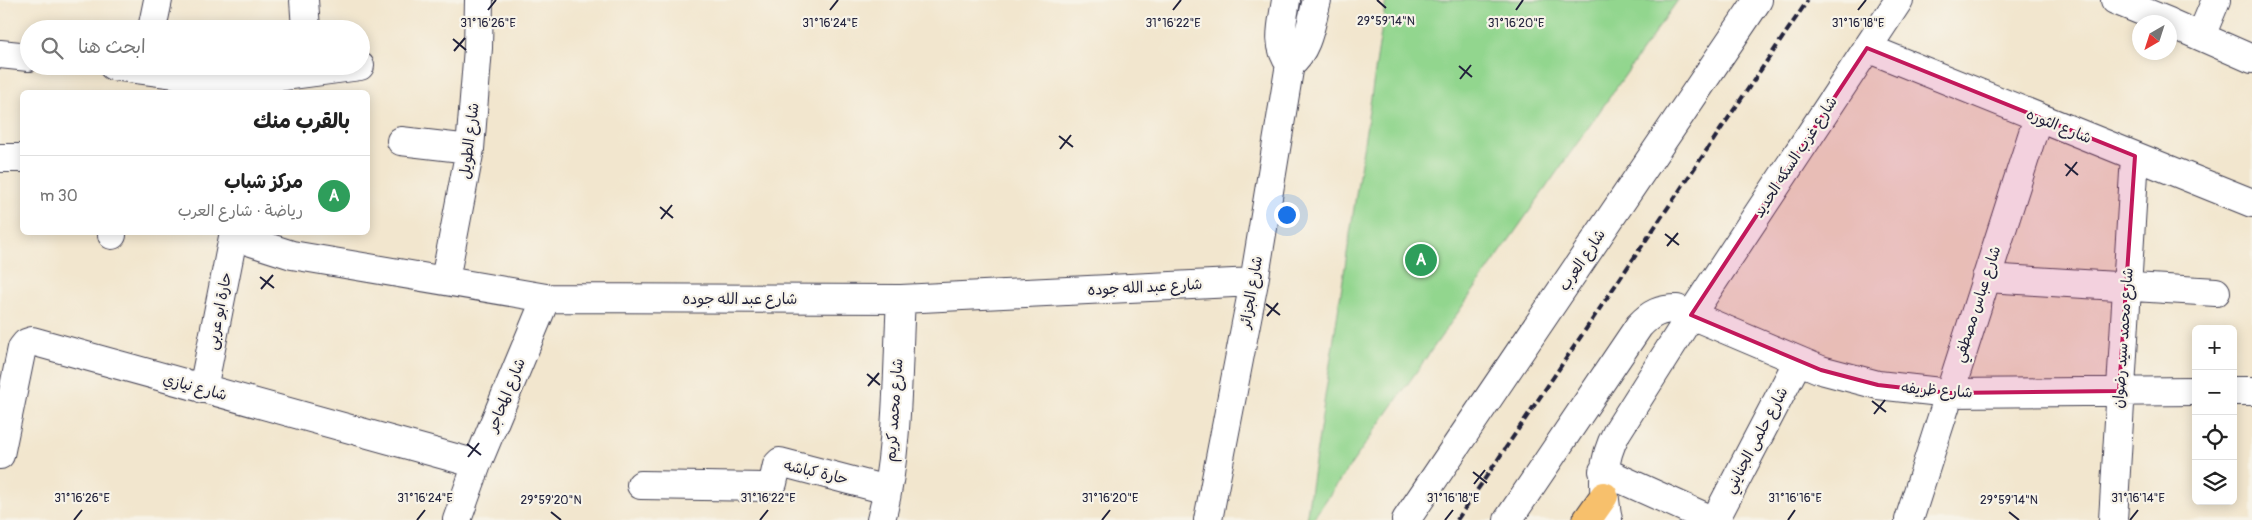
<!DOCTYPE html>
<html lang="ar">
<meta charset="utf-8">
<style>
:root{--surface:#fff;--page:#f6f6f6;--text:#222;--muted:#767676;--line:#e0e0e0;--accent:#1f6fb2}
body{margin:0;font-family:Pangolin,"Playpen Sans Arabic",sans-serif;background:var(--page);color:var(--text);direction:rtl}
.controls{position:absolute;right:15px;bottom:15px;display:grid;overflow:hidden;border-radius:8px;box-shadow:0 2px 12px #0003}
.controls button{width:45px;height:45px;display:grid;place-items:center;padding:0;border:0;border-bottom:1px solid var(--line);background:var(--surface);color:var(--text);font:25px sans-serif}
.compass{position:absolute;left:2132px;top:15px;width:45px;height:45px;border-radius:50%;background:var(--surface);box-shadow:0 2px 12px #0003;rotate:219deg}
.you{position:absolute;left:1286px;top:214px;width:18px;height:18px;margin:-12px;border:4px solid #fff;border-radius:50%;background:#1a73e8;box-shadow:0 0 0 8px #1a73e833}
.badge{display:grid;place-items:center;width:32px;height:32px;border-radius:50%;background:var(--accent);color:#fff;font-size:16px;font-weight:700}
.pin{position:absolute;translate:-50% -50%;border:2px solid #fff;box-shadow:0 1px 5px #0006}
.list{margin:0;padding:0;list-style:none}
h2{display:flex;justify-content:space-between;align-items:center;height:65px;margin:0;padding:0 20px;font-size:21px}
h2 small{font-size:16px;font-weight:400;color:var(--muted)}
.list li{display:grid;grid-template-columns:32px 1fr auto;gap:15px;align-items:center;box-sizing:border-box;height:80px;padding:0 20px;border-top:1px solid var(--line)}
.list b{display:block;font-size:19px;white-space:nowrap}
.list p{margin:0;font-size:16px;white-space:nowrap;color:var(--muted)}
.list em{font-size:16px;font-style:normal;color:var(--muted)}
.icon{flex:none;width:28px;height:28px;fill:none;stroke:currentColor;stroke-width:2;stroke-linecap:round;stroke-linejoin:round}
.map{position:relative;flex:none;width:2252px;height:520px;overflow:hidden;direction:ltr}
.search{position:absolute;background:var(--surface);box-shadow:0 2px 12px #0003;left:20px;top:20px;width:350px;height:55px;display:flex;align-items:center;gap:12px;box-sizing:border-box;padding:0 18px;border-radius:28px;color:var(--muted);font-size:19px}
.panel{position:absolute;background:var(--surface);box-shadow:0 2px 12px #0003;left:20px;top:90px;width:350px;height:145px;border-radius:8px;direction:rtl}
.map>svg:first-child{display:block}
</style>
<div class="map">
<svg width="2252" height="520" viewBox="0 0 2252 520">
<rect width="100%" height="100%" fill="#f7f3e8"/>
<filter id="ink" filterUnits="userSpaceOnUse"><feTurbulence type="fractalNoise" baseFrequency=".02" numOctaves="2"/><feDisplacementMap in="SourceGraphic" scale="10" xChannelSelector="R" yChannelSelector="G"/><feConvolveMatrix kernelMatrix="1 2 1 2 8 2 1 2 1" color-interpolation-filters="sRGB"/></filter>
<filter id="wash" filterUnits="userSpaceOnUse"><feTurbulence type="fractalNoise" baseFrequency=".0096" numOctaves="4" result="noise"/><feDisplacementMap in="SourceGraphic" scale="20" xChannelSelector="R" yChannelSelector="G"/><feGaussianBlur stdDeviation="1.12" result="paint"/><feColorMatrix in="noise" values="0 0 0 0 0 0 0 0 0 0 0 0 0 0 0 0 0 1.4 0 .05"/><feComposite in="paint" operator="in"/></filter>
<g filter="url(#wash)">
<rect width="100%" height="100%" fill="#f2e6ce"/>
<!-- park -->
<path fill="#92d68e" stroke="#5a7c64" d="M 1386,0 L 1678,0 L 1312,520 L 1306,520 Z"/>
</g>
<g filter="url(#ink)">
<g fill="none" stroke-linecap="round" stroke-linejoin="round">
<defs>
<path id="minor" d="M 304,0 L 306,29
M 1286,0 C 1283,22 1275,45 1290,64
M 2115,0 L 2169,22
M 2170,23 L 2252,59
M 152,29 L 158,0
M 2201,36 L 2216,0
M 1867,48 L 2252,203
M 0,54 L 29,57
M 113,66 L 239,82 L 360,66
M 401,141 L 470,149
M 0,158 L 22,158
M 234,232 L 242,239 L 292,255 L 546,298 L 901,299 L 1254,282
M 112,235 L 112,232
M 1986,278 L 2216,292
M 445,280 L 470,149 L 478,48 L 479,0
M 203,389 L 234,232
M 2233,391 L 2252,391
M 0,455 L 22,348 L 26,343 L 32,341 L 477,464
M 1603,471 L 1712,520
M 641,485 L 765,487 L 773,483 L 777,465 L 780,462 L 887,490
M 457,520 L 477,464 L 546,298
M 881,520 C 899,452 897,370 901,299
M 1208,520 L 1254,282 L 1290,64 C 1309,49 1311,22 1317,0
M 1406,520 L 1758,0
M 1508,520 L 1639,326 C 1651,313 1660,309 1677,309 L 1821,370 L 1878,385 L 1949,393 L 2196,391
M 1608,520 C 1602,488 1601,461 1617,432 L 1691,315 L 1899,0
M 1715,520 L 1798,361
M 1909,520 L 2038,117
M 2113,520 L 2135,156"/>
<path id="highway" d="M 1587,520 L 1604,496"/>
</defs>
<!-- minor casing -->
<use href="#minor" stroke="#413f51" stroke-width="30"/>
<!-- highway casing -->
<use href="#highway" stroke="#413f51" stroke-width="30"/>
<!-- minor -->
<use href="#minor" stroke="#fff" stroke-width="28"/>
<!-- highway -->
<use href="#highway" stroke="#f7c06c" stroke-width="28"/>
<!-- rail -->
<path stroke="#22223b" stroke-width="4" stroke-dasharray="8 4" stroke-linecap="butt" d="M 1457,520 L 1808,0"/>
</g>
</g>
<!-- marked area -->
<path fill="#c2185b" fill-opacity="0.2" stroke="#c2185b" stroke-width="4" stroke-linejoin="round" d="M 1867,48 L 2135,156 L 2119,391 L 1949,393 L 1878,385 L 1821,370 L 1691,315 Z"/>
<!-- ticks -->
<path fill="none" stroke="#22223b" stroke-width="2" d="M 1377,0 L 1386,8M 488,10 L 496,0M 830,10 L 838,0M 1173,10 L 1181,0M 1516,10 L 1523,0M 1858,10 L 1866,0M 453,39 L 466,50M 454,51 L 465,38M 1459,66 L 1472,77M 1460,79 L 1471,65M 1059,136 L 1073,147M 1060,149 L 1071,135M 2065,164 L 2078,175M 2066,176 L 2077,162M 660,207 L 673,218M 661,219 L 672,205M 1665,234 L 1679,245M 1667,246 L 1678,233M 260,277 L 274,288M 261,289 L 273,275M 1266,304 L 1280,315M 1267,316 L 1278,303M 867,374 L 880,385M 868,386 L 879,373M 1872,401 L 1886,412M 1874,414 L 1885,400M 467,444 L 481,455M 468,457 L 479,443M 1473,472 L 1487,483M 1474,484 L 1485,470M 551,512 L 561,520M 2009,512 L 2019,520M 74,520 L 82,510M 417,520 L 425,510M 760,520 L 768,510M 1102,520 L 1110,510M 1445,520 L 1453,510M 1788,520 L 1795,510M 2130,520 L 2138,510"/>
<g text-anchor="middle" stroke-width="4.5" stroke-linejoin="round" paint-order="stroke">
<!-- street labels -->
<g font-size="15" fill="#22223b" stroke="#f7f3e8">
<text transform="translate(2059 126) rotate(22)" y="5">شارع الثوره</text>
<text transform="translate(469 141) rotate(-83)" y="5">شارع الطويل</text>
<text transform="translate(1795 157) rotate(-57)" y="5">شارع غرب السكه الحديد</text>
<text transform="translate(1582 260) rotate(-56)" y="5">شارع العرب</text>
<text transform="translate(1145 287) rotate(-3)" y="5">شارع عبد الله جوده</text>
<text transform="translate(1251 292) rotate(-80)" y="5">شارع الجزائر</text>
<text x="740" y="304">شارع عبد الله جوده</text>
<text transform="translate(1977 304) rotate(-72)" y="5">شارع عباس مصطفي</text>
<text transform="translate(219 311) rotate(-79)" y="5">حارة ابو عربى</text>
<text transform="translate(2123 338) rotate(-86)" y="5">شارع محمد سيد رضوان</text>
<text transform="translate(195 387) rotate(15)" y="5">شارع نيازي</text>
<text transform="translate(1937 390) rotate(4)" y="5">شارع ظريفه</text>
<text transform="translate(506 395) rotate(-68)" y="5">شارع المحاجر</text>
<text transform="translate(894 410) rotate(-86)" y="5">شارع محمد كريم</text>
<text transform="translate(1756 440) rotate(-62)" y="5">شارع حلمى الجنايني</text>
<text transform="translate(816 472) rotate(13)" y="5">حارة كباشه</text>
</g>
</g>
<g font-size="12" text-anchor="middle" fill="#22223b" stroke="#f7f3e8" stroke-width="4.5" stroke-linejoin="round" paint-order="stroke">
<text x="1386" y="25">29°59'14"N</text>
<text x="488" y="27">31°16'26"E</text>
<text x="830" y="27">31°16'24"E</text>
<text x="1173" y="27">31°16'22"E</text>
<text x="1516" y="27">31°16'20"E</text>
<text x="1858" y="27">31°16'18"E</text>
<text x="82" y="502">31°16'26"E</text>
<text x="425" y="502">31°16'24"E</text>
<text x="768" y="502">31°16'22"E</text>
<text x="1110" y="502">31°16'20"E</text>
<text x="1453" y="502">31°16'18"E</text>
<text x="1795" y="502">31°16'16"E</text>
<text x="2138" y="502">31°16'14"E</text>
<text x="551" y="504">29°59'20"N</text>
<text x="2009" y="504">29°59'14"N</text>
</g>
</svg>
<div class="controls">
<button>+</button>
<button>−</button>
<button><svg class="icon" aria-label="locate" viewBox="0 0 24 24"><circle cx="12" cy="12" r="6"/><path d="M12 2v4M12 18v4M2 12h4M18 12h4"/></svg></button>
<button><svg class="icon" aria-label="layers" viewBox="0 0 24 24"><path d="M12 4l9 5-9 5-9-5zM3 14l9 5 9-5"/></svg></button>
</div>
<svg class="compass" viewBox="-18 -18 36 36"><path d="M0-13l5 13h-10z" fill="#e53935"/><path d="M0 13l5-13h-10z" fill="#767676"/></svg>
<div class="you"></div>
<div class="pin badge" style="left:1421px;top:260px;background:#2e9e5b">A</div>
<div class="search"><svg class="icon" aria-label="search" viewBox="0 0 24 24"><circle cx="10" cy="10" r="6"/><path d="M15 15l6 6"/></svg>ابحث هنا</div>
<section class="panel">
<h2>بالقرب منك<small></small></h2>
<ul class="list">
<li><span class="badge" style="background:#2e9e5b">A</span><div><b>مركز شباب</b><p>رياضة · شارع العرب</p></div><em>30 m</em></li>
</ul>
</section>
</div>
